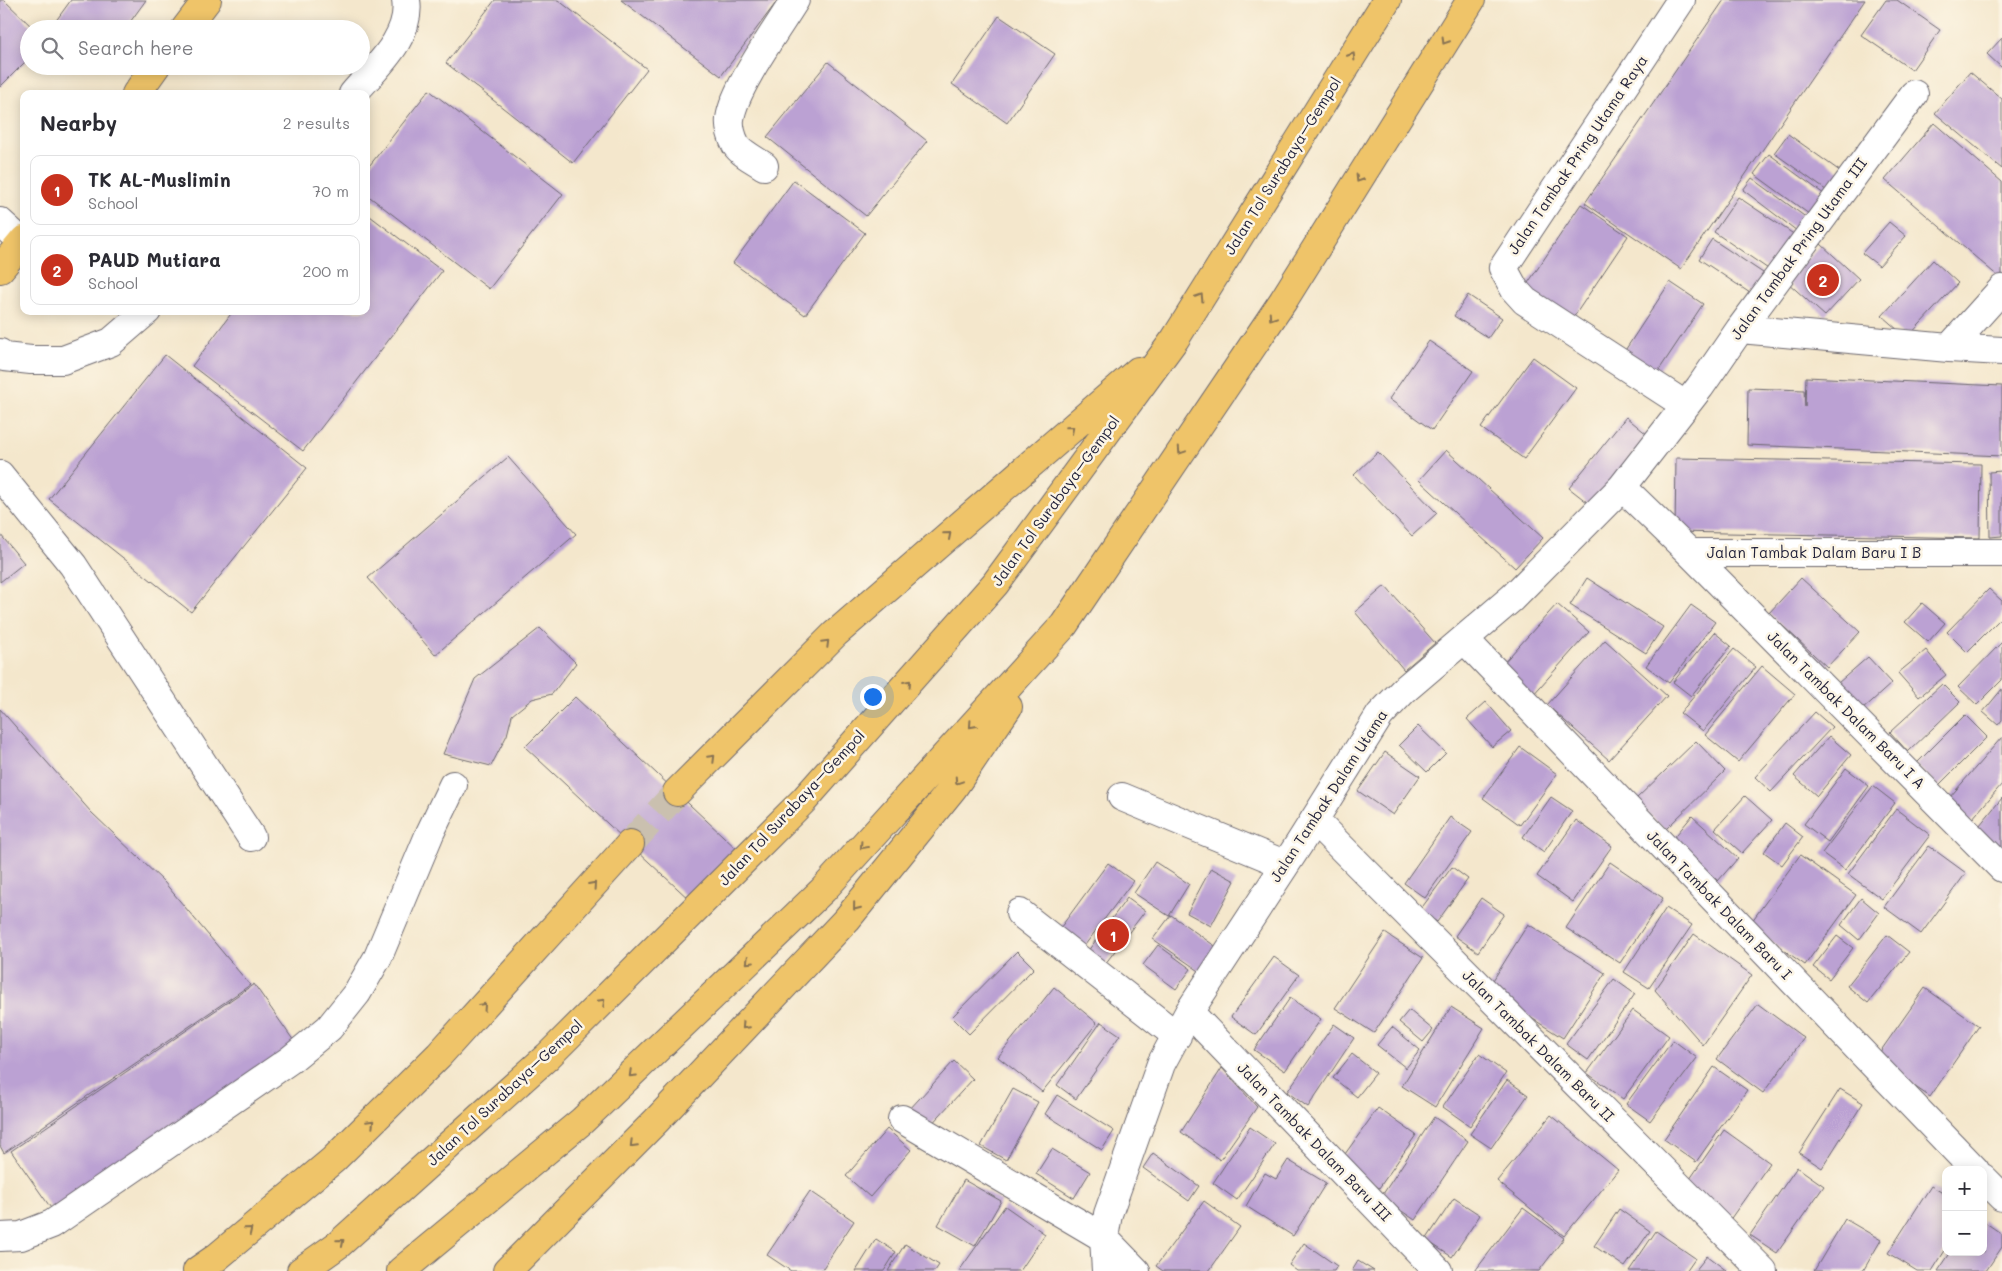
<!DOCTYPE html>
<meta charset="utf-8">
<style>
:root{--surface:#fff;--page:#f2f2f3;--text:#2b2b33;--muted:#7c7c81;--line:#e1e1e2;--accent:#c8321e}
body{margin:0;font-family:Mali,sans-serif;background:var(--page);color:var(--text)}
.controls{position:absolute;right:15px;bottom:15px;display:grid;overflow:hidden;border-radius:10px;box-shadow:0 2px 12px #0003}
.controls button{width:45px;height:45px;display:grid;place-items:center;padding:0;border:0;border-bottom:1px solid var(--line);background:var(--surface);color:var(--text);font:25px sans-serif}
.you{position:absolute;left:872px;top:696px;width:18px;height:18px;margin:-12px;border:4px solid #fff;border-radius:50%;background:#1a73e8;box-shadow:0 0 0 8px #1a73e833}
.badge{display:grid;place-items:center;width:32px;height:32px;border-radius:50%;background:var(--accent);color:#fff;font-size:16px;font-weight:700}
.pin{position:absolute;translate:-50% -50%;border:2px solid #fff;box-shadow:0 1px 5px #0006}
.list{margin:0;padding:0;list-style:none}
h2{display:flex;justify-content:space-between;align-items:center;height:65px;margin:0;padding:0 20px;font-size:21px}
h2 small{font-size:16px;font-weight:400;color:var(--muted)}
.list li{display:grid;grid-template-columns:32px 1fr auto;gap:15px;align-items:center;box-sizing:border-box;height:70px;margin:0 10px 10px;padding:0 10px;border:1px solid var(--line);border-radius:10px}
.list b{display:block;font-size:19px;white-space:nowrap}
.list p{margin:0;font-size:16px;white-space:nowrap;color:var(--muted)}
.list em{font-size:16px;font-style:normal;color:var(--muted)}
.icon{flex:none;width:28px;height:28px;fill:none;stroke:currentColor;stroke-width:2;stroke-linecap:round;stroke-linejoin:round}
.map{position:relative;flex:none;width:2002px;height:1271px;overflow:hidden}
.search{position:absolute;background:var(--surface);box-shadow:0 2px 12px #0003;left:20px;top:20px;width:350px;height:55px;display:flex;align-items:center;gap:12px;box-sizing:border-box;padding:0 18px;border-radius:28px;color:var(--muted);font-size:19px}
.panel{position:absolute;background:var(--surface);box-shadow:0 2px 12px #0003;left:20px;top:90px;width:350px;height:225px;border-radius:10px}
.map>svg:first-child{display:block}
</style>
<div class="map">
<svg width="2002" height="1271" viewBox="0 0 2002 1271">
<rect width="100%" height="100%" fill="#fcf5e5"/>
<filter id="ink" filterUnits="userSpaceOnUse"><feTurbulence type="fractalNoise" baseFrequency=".02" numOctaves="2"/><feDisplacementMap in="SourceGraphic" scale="10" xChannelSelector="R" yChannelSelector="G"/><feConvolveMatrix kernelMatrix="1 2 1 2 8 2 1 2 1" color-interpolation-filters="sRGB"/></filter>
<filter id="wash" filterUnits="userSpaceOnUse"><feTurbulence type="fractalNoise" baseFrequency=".0096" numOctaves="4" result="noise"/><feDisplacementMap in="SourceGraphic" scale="20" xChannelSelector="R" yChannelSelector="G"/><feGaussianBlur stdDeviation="1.12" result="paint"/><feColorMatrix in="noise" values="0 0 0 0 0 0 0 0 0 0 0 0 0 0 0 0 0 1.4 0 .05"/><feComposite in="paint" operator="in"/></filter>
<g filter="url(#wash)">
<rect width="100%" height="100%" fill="#f4e7cc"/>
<g id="blocks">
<!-- building -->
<path fill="#bba1d3" d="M 0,0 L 4,0 L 34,29 L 29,29 L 29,58 L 0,87 Z
M 71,0 L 146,0 L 125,29 L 50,29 Z
M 495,0 L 558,0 L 647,69 L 573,163 L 446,63 Z
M 621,0 L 778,0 L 721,76 Z
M 1724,0 L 1865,0 L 1681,269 L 1585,203 Z
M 1886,0 L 1897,0 L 1940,30 L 1912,70 L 1861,35 Z
M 999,16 L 1055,54 L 1007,123 L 952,84 Z
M 2002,38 L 2002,68 L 1987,54 Z
M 828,62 L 927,141 L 866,216 L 767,137 Z
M 1970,72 L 2002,99 L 2002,169 L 1935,113 Z
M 429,90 L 563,194 L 489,289 L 366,194 L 366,170 Z
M 1934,123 L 2002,182 L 2002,276 L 2000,278 L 1885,180 Z
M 1788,134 L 1844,174 L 1830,193 L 1774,153 Z
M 1769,154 L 1828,197 L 1813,217 L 1754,174 Z
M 1752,178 L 1811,221 L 1801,234 L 1743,190 Z
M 794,180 L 865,233 L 805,315 L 733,263 Z
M 1738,197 L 1801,239 L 1777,275 L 1714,232 Z
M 1581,204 L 1628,236 L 1571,321 L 1524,289 Z
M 366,213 L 442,271 L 303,451 L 192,366 L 233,311 L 366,311 Z
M 1889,222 L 1906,236 L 1879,266 L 1862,253 Z
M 1712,239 L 1772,279 L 1759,299 L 1699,259 Z
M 1821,244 L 1859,279 L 1825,316 L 1787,282 Z
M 1933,260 L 1958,283 L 1907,338 L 1882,316 Z
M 1670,282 L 1703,304 L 1655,376 L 1622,355 Z
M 1468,295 L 1502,318 L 1488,338 L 1454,316 Z
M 1429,341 L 1473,371 L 1432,430 L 1389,399 Z
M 165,355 L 307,468 L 191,612 L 49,499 Z
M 1533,357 L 1576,388 L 1524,459 L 1481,428 Z
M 1806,377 L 2002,386 L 2002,456 L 1747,445 L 1748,388 L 1804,390 L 1805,407 Z
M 1626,417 L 1648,435 L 1592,506 L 1569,488 Z
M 1446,450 L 1543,538 L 1515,568 L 1419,480 Z
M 1378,452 L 1437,513 L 1412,536 L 1354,475 Z
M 508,457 L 576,534 L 435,655 L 368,578 Z
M 1676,458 L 1981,464 L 1980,538 L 1675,532 Z
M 2002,471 L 2002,536 L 1990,537 L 1989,472 Z
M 0,534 L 24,563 L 0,582 Z
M 1587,578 L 1663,627 L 1646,653 L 1570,605 Z
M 1801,578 L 1860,632 L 1827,667 L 1769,613 Z
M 1385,586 L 1435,643 L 1404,670 L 1355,612 Z
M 1989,589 L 2002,601 L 2002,617 L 1967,652 L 1947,632 Z
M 1922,603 L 1945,623 L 1928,642 L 1905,622 Z
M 1557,604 L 1589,632 L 1532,696 L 1500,667 Z
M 1691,605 L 1715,622 L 1669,683 L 1646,666 Z
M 540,628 L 576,663 L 552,694 L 532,699 L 512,715 L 507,735 L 491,766 L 443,754 L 475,679 Z
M 1714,632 L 1731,646 L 1691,696 L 1673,682 Z
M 1605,640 L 1667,696 L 1609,760 L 1547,705 Z
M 2002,642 L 2002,680 L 1977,705 L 1958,687 Z
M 1734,649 L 1756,667 L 1703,731 L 1680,713 Z
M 1926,650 L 1946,675 L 1919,697 L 1898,673 Z
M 1868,657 L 1892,683 L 1862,710 L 1838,683 Z
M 1762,666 L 1795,694 L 1738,762 L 1705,735 Z
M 1942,684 L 1960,702 L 1908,752 L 1890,732 Z
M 2002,689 L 2002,720 L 1998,725 L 1983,712 Z
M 575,697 L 739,851 L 691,901 L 525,747 Z
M 1486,702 L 1511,731 L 1492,747 L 1467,719 Z
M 0,709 L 91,812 L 164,882 L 250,985 L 4,1153 L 0,1146 Z
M 1815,712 L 1832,727 L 1771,792 L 1755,777 Z
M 1965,715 L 1987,737 L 1938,786 L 1916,764 Z
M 1418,726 L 1446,753 L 1427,772 L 1399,745 Z
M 1829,736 L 1851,755 L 1817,796 L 1794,776 Z
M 2002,737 L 2002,784 L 1966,826 L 1943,805 Z
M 1696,741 L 1725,771 L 1665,830 L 1635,800 Z
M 1520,747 L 1557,774 L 1520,825 L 1483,798 Z
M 1385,752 L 1420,776 L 1393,815 L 1358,791 Z
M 1846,768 L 1869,786 L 1828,842 L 1804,824 Z
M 1873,786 L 1895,803 L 1845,870 L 1822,853 Z
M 1745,796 L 1772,820 L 1742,853 L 1715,829 Z
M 1551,797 L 1572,811 L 1544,852 L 1523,837 Z
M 2002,798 L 2002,853 L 1975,831 Z
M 1896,809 L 1930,835 L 1882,899 L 1848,874 Z
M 1692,816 L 1738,858 L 1718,881 L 1672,840 Z
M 1450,817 L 1472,832 L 1425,898 L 1404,883 Z
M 1576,820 L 1612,846 L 1573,902 L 1537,876 Z
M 1785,823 L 1803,837 L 1782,865 L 1764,852 Z
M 1929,846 L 1966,873 L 1921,934 L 1884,907 Z
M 1800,855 L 1856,895 L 1805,965 L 1749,925 Z
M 1155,862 L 1189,884 L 1169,916 L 1134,893 Z
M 1610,862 L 1663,898 L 1620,963 L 1566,928 Z
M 1108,863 L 1133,881 L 1079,953 L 1055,935 Z
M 1452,867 L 1468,879 L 1437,922 L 1420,910 Z
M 1211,868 L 1235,881 L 1211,926 L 1187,913 Z
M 1127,898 L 1145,911 L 1099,972 L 1082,959 Z
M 1481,898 L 1504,914 L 1478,952 L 1455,936 Z
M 1861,898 L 1879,913 L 1859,940 L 1841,925 Z
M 1666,908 L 1692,925 L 1649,988 L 1624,972 Z
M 1171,915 L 1222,951 L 1205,975 L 1153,939 Z
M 1528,924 L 1605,973 L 1563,1038 L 1487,990 Z
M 1385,933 L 1423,958 L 1374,1033 L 1335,1008 Z
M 1694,934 L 1752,975 L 1703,1045 L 1655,990 Z
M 1887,935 L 1909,952 L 1868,1003 L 1847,986 Z
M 1837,936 L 1853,948 L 1829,979 L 1813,967 Z
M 1158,945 L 1191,969 L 1176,989 L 1143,965 Z
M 1017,951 L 1034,968 L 969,1034 L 952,1017 Z
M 1274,957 L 1299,975 L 1256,1035 L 1231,1017 Z
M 1614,979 L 1635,994 L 1588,1060 L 1566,1044 Z
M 254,984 L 296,1044 L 53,1211 L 11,1151 Z
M 1054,987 L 1097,1023 L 1042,1092 L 998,1057 Z
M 1925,988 L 1979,1026 L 1930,1097 L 1875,1059 Z
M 1290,998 L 1321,1019 L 1285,1071 L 1254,1050 Z
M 1758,1004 L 1804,1038 L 1763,1093 L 1717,1059 Z
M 1451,1007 L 1484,1028 L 1435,1107 L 1402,1086 Z
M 1409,1010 L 1433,1030 L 1423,1042 L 1399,1022 Z
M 1633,1010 L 1669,1036 L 1623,1099 L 1587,1073 Z
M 1101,1022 L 1120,1035 L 1076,1099 L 1057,1085 Z
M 1334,1024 L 1354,1038 L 1308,1107 L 1287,1092 Z
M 1392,1027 L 1420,1050 L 1406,1068 L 1377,1045 Z
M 1673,1040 L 1697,1058 L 1650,1121 L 1626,1104 Z
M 1352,1054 L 1376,1073 L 1357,1097 L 1333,1078 Z
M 1479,1054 L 1506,1073 L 1470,1126 L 1443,1107 Z
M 954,1061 L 973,1079 L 928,1128 L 908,1111 Z
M 1714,1067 L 1747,1090 L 1696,1162 L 1664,1139 Z
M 1222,1068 L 1257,1107 L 1220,1160 L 1181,1132 Z
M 1507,1080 L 1528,1095 L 1491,1148 L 1470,1134 Z
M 1013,1089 L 1038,1102 L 1006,1160 L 981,1146 Z
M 1840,1089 L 1863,1103 L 1822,1168 L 1799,1153 Z
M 1057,1095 L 1114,1131 L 1102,1150 L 1045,1114 Z
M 1378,1108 L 1416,1135 L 1379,1188 L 1340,1161 Z
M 1551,1115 L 1618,1170 L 1564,1236 L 1497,1181 Z
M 1434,1117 L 1468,1141 L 1415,1220 L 1381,1197 Z
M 1250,1127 L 1275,1144 L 1237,1200 L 1213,1183 Z
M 887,1129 L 911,1150 L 870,1197 L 846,1176 Z
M 1724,1130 L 1770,1163 L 1729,1221 L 1683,1189 Z
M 1052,1149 L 1090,1172 L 1074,1198 L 1036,1174 Z
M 1153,1153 L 1199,1186 L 1189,1201 L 1143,1168 Z
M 1288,1160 L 1326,1183 L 1293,1236 L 1246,1206 L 1265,1173 L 1276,1179 Z
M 1797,1167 L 1824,1186 L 1777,1253 L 1750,1235 Z
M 964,1180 L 1001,1201 L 975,1246 L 938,1225 Z
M 1931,1186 L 1946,1195 L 1946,1249 L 1932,1271 L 1917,1271 L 1888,1253 Z
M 810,1191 L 854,1221 L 821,1271 L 791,1271 L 767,1255 Z
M 1454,1198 L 1480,1215 L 1452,1257 L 1426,1240 Z
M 1204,1201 L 1240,1227 L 1209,1271 L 1163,1271 L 1156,1266 Z
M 1005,1206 L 1045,1234 L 1020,1271 L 959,1271 Z
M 1523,1208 L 1564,1238 L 1539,1271 L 1475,1271 Z
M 1619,1209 L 1650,1231 L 1625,1267 L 1594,1246 Z
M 1845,1219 L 1881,1240 L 1863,1271 L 1814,1271 Z
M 1983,1221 L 2002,1234 L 2002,1247 L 1986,1271 L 1938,1271 L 1951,1252 L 1983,1252 Z
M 1656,1231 L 1695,1258 L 1686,1271 L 1629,1271 Z
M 876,1239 L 896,1252 L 884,1271 L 856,1271 Z
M 1304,1243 L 1337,1266 L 1334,1271 L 1297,1271 L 1289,1265 Z
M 905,1244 L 939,1265 L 935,1271 L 888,1271 Z
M 1707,1256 L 1727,1271 L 1695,1271 Z
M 1358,1261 L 1374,1271 L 1352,1271 Z"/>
</g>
</g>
<g filter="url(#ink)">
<use href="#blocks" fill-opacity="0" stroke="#6c676e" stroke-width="1"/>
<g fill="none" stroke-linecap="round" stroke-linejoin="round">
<!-- highway-tunnel -->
<path stroke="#cac0af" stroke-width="28" stroke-dasharray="28 14" stroke-linecap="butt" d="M 630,844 L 677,792"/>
<defs>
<path id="minor" d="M 1681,0 L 1503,268 L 1515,290 L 1525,301 L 1685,405
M 353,94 C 375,68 412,37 406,0
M 764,166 C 755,160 741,153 736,145 C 732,138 729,127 730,119 C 734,88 778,28 795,0
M 0,222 L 22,242
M 1740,329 L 1949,348 L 2002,351
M 1949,348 L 2002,289
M 0,353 L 4,357 L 31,360 L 63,360 L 111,342 L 147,311
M 0,475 L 73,565 L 251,837
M 1622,487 L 1690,553 L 2002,553
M 1690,553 L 2002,868
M 1464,639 L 1975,1170
M 1122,797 L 1284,864
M 1314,820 L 1763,1271
M 1020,913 L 1177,1036
M 1189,1012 L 1438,1271
M 902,1119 L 1104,1238 L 1136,1271
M 1983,1178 L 2002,1197
M 0,1237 L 21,1236 L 52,1224 L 290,1060 L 329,1028 L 357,993 L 378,957 L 430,833 L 453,785
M 1106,1271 L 1104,1238 L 1108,1214 L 1161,1064 L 1189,1012 L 1299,844 L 1380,715 L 1404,690 L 1512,598 L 1622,487 L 1700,387 L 1740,329 L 1914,94"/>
<path id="major" d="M 185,29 L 207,0
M 136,94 L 156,66
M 0,269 L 24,240"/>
<path id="highway" d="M 677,792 L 835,634 L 1138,371
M 197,1271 L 216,1258 L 333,1160 L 439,1055 L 630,844
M 301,1271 L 339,1244 L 548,1056 L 804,800 L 995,584 L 1175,339 L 1387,0
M 401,1271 L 582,1121 L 823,890 L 1064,625 L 1283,301 L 1471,0
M 507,1271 L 656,1121 L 847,919 L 953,788 L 1008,707"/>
</defs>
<!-- minor casing -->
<use href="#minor" stroke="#6c676e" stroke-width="30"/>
<!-- major casing -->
<use href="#major" stroke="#6c676e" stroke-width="30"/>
<!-- highway casing -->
<use href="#highway" stroke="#6c676e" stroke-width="30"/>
<!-- minor -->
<use href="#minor" stroke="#fff" stroke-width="28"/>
<!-- major -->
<use href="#major" stroke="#efc469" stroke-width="28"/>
<!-- highway -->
<use href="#highway" stroke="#efc469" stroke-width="28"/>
</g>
<!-- one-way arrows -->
<defs><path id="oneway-chevron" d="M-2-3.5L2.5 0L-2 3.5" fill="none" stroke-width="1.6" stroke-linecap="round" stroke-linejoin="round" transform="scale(1.25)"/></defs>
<g stroke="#887352">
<use href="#oneway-chevron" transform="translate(1445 41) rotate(122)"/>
<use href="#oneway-chevron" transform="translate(1352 56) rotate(-58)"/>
<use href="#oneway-chevron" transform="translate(1359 179) rotate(122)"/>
<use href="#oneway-chevron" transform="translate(1200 297) rotate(-58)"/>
<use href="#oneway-chevron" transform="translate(1272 317) rotate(124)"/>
<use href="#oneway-chevron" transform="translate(1071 429) rotate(-41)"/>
<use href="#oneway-chevron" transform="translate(1181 451) rotate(124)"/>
<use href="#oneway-chevron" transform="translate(948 535) rotate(-41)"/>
<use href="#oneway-chevron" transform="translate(826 643) rotate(-45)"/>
<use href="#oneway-chevron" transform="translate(908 683) rotate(-48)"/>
<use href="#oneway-chevron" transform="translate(972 725) rotate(132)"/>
<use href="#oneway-chevron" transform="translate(712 758) rotate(-45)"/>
<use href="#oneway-chevron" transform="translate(958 781) rotate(124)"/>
<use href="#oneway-chevron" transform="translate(863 846) rotate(132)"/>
<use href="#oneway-chevron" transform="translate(593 885) rotate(-48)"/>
<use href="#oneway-chevron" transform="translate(856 907) rotate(129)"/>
<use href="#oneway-chevron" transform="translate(749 961) rotate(136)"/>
<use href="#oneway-chevron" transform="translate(602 1002) rotate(-45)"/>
<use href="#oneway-chevron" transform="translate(483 1006) rotate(-48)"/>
<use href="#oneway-chevron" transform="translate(745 1026) rotate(133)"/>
<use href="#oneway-chevron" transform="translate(632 1074) rotate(136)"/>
<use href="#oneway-chevron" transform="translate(371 1123) rotate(-45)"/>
<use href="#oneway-chevron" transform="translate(633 1144) rotate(135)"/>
<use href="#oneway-chevron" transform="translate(249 1230) rotate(-40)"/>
<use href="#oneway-chevron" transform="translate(341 1242) rotate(-40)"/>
</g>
</g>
<g text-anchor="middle" stroke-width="5" stroke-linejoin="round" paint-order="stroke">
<!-- street labels -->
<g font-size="15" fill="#22223b" stroke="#fcf5e5">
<text transform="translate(1578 155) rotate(-56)" y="5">Jalan Tambak Pring Utama Raya</text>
<text transform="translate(1283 166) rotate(-58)" y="5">Jalan Tol Surabaya–Gempol</text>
<text transform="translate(1799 249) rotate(-54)" y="5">Jalan Tambak Pring Utama III</text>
<text transform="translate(1056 501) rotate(-54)" y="5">Jalan Tol Surabaya–Gempol</text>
<text x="1814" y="558">Jalan Tambak Dalam Baru I B</text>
<text transform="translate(1846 710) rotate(45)" y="5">Jalan Tambak Dalam Baru I A</text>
<text transform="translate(1329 796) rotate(-57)" y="5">Jalan Tambak Dalam Utama</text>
<text transform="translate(792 808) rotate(-47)" y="5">Jalan Tol Surabaya–Gempol</text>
<text transform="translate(1719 905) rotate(46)" y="5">Jalan Tambak Dalam Baru I</text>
<text transform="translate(1538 1046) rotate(45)" y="5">Jalan Tambak Dalam Baru II</text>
<text transform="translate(505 1093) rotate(-43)" y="5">Jalan Tol Surabaya–Gempol</text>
<text transform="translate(1314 1142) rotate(46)" y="5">Jalan Tambak Dalam Baru III</text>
</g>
</g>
</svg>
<div class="controls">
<button>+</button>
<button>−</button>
</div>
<div class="you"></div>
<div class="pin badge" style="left:1113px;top:935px">1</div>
<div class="pin badge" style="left:1823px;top:280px">2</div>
<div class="search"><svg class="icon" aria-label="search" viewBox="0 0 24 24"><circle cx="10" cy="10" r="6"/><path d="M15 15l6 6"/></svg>Search here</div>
<section class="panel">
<h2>Nearby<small>2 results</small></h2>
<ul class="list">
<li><span class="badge">1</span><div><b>TK AL-Muslimin</b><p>School</p></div><em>70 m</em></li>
<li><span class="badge">2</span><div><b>PAUD Mutiara</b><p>School</p></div><em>200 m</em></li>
</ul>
</section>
</div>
